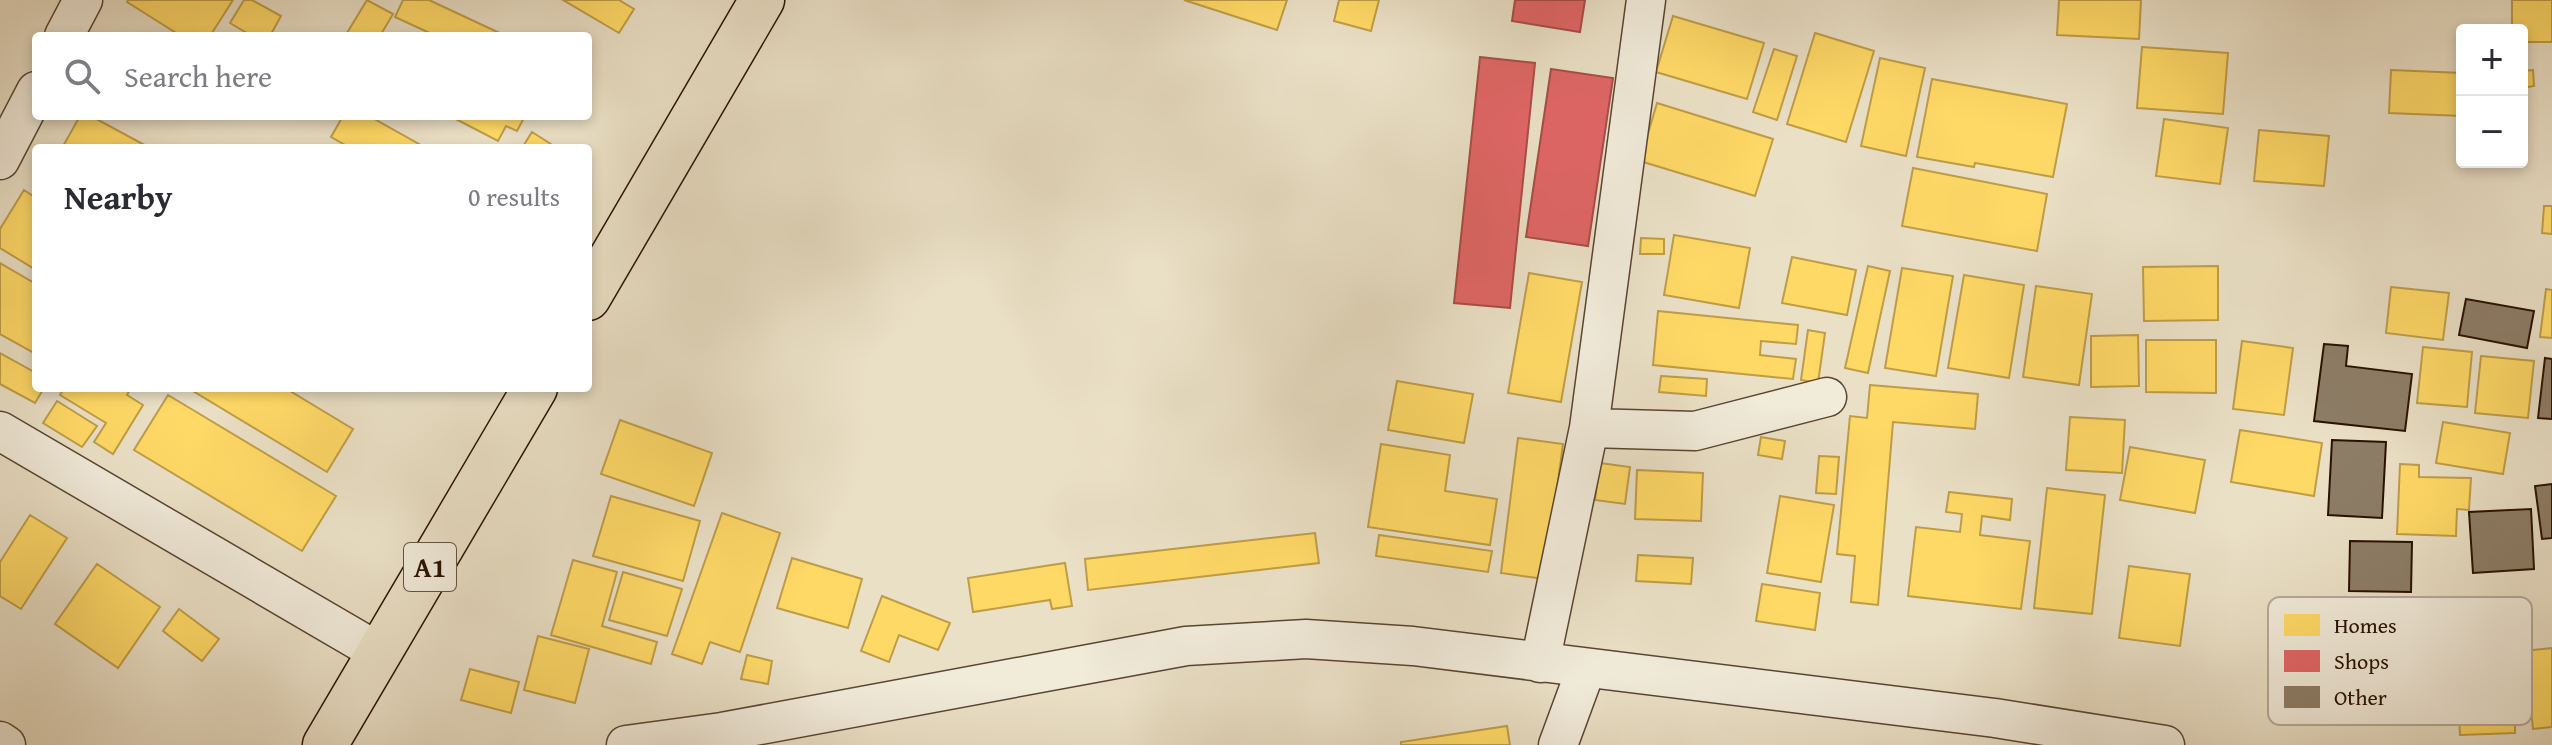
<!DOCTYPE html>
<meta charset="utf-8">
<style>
:root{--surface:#fff;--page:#f7f7f7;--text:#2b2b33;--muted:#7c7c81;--line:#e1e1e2}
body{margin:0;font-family:"Gentium Book Plus",serif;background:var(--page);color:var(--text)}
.controls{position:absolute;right:24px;top:24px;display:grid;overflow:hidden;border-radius:8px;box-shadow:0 4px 12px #0003}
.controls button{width:72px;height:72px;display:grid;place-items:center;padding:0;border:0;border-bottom:2px solid var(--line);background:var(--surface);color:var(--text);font:40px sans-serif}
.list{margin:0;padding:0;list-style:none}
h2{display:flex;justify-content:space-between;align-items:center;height:104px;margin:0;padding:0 32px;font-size:34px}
h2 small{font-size:26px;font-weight:400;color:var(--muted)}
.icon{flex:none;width:44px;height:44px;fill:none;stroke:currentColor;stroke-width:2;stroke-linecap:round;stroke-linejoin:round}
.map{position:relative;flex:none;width:2552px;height:745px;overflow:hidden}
.search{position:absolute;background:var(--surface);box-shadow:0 4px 12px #0003;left:32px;top:32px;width:560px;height:88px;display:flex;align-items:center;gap:20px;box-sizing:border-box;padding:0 28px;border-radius:8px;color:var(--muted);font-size:30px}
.panel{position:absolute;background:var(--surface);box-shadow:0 4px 12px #0003;left:32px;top:144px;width:560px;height:248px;border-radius:8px}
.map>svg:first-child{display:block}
</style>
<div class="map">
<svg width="2552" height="745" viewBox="0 0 2552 745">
<rect width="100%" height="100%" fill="#eae0c6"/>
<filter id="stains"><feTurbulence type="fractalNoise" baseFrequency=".0025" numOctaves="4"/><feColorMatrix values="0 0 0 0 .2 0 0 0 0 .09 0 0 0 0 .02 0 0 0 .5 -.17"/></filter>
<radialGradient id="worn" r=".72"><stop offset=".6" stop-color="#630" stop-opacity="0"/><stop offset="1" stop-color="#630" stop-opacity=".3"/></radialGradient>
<!-- homes -->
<path fill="#ffd966" stroke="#bf9d47" stroke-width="2" d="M 128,0 L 233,0 L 210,36 L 181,36 L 127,2 Z
M 244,0 L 252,0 L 281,16 L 270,36 L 252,36 L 230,23 Z
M 367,0 L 393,14 L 380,36 L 352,36 L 347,33 Z
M 403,0 L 429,0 L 506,36 L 436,36 L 395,17 Z
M 563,0 L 619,0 L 634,9 L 619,33 Z
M 1184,0 L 1287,0 L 1277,30 Z
M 1339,0 L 1379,0 L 1371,31 L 1334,21 Z
M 2059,0 L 2141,0 L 2139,39 L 2057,35 Z
M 2512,0 L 2552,0 L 2552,42 L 2522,42 L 2522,30 L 2512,30 Z
M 1673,16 L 1764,43 L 1747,99 L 1656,72 Z
M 1815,33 L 1874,51 L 1846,142 L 1787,124 Z
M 2142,47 L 2228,53 L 2223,114 L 2137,108 Z
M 1774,49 L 1797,56 L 1777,120 L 1753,112 Z
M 1880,58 L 1925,68 L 1906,156 L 1861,146 Z
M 2391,70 L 2462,73 L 2462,116 L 2389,113 Z
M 2533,70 L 2534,86 L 2522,88 L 2522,71 Z
M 1932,79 L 2067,104 L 2053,177 L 1975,163 L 1974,167 L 1917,157 Z
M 1657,103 L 1773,139 L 1755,196 L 1640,161 Z
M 80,116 L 91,116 L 150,148 L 62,148 Z
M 343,116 L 369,116 L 426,148 L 344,148 L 345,145 L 331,137 Z
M 450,116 L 525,116 L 517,131 L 506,126 L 498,141 Z
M 2164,119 L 2228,128 L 2220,184 L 2156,176 Z
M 2259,130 L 2329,136 L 2324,186 L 2254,181 Z
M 532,132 L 557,148 L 522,148 Z
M 1913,168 L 2047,194 L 2037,251 L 1902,226 Z
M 24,190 L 36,198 L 36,270 L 0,248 L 0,229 Z
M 2544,206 L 2552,206 L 2552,234 L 2542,233 Z
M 1674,235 L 1750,248 L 1739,308 L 1664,295 Z
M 1641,238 L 1664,239 L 1664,254 L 1640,254 Z
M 1792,257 L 1856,270 L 1847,315 L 1782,303 Z
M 0,263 L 36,284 L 36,354 L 0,334 Z
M 1868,266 L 1890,271 L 1868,373 L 1845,368 Z
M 2218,266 L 2218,320 L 2144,321 L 2143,267 Z
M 1902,268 L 1953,276 L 1936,376 L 1885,368 Z
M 1529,273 L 1582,282 L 1561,402 L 1508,393 Z
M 1964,275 L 2024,285 L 2009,378 L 1948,368 Z
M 2036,286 L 2092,294 L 2079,385 L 2023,377 Z
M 2391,287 L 2449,293 L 2443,340 L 2386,333 Z
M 2546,289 L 2552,290 L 2552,338 L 2540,337 Z
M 1658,311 L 1798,325 L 1796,344 L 1761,341 L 1760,355 L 1796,359 L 1793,379 L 1653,365 Z
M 1808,330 L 1825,333 L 1818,383 L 1801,380 Z
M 2138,335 L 2139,386 L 2091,387 L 2091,336 Z
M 2146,340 L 2216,340 L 2216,393 L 2146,392 Z
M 2242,341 L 2293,348 L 2284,415 L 2233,409 Z
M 2423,347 L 2472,352 L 2467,407 L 2417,403 Z
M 0,353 L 36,373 L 36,388 L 44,388 L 35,403 L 0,384 Z
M 2481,356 L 2534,361 L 2528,418 L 2475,413 Z
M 1661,376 L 1707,379 L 1706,396 L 1659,392 Z
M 1397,381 L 1473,394 L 1464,443 L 1388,430 Z
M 1870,385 L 1978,394 L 1975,429 L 1893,422 L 1878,605 L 1851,602 L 1855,556 L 1837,554 L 1850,416 L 1867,418 Z
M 64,388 L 131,388 L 127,395 L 143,405 L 113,454 L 94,442 L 106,423 L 60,395 Z
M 188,388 L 285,388 L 353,429 L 327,472 Z
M 168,395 L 336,496 L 302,551 L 134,450 Z
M 57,401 L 97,426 L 82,447 L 43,423 Z
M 2070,417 L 2125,420 L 2122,473 L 2066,470 Z
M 620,420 L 712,453 L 694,506 L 601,474 Z
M 2443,422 L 2510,433 L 2503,474 L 2436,463 Z
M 2240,430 L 2322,443 L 2314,496 L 2231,482 Z
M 1761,437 L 1785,441 L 1782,459 L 1758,455 Z
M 1518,438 L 1563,444 L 1545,579 L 1501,573 Z
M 1381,444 L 1450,455 L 1445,491 L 1497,499 L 1490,545 L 1368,527 Z
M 2130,447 L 2205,460 L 2195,513 L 2120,500 Z
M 1819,456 L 1839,457 L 1836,494 L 1816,493 Z
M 1600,463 L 1630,467 L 1625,504 L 1595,500 Z
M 2400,464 L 2419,465 L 2419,477 L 2471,478 L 2469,510 L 2457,509 L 2456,536 L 2397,534 Z
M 1637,470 L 1703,473 L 1701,521 L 1635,519 Z
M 2047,488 L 2105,495 L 2092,614 L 2034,608 Z
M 1949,492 L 2012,499 L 2010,520 L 1982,516 L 1980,535 L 2030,541 L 2021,609 L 1908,596 L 1916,527 L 1960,532 L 1962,514 L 1946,512 Z
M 611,496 L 700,521 L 683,581 L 593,556 Z
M 1780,496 L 1834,505 L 1821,582 L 1767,573 Z
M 722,513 L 780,533 L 740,652 L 710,642 L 702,664 L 672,654 Z
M 30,515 L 67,538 L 21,609 L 0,596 L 0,562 Z
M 1315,533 L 1319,563 L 1088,590 L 1085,559 Z
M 1379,535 L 1492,551 L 1488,572 L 1376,556 Z
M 1638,555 L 1693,558 L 1691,584 L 1636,581 Z
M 792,558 L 862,579 L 848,628 L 777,608 Z
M 573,560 L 617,572 L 602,626 L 657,642 L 651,664 L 551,635 Z
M 1065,563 L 1072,606 L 1052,609 L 1050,600 L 973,612 L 968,578 Z
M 97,564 L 160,607 L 118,668 L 55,624 Z
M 2129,566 L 2190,574 L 2180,646 L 2119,638 Z
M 623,572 L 682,589 L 667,636 L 609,620 Z
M 1762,584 L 1820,593 L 1815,630 L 1756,621 Z
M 882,596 L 950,623 L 938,650 L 899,635 L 889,662 L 861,651 Z
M 179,609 L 219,639 L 202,661 L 163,631 Z
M 538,636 L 589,649 L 575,703 L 524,690 Z
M 2552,648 L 2552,727 L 2533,729 L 2525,651 Z
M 747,655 L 772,661 L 768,684 L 741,679 Z
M 470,669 L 519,682 L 511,713 L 461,700 Z
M 2515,713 L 2515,733 L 2460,735 L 2459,715 Z
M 1507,726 L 1510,745 L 1401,745 L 1401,742 Z"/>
<!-- shops -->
<path fill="#e06666" stroke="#a94c47" stroke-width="2" d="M 1515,0 L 1585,0 L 1580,32 L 1512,21 Z
M 1480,57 L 1535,63 L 1510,308 L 1454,303 Z
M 1551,69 L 1613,78 L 1588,246 L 1526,237 Z"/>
<!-- building -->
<path fill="#8d7d67" stroke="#291100" stroke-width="2" d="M 2466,299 L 2534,311 L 2527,348 L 2459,335 Z
M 2324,344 L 2348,346 L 2346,366 L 2412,374 L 2405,431 L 2314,421 Z
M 2545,358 L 2552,359 L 2552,419 L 2538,418 Z
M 2332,440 L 2386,442 L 2382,518 L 2328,515 Z
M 2552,484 L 2552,538 L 2542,539 L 2535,486 Z
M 2531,509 L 2534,569 L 2473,573 L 2469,512 Z
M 2350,541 L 2412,542 L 2411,592 L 2349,591 Z"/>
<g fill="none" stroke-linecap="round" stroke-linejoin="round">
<defs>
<path id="minor" d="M 64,36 L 83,0
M 0,160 L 36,91
M 1589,428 L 1695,431 L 1827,397
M 0,431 L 380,653
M 1540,663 L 1589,428 L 1646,0
M 0,741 L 6,745
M 626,745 L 722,732 L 1186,646 L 1306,639 L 1413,646 L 1995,718 L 2165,745
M 1558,745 L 1586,669"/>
<path id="trunk" d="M 588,298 L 762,0
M 325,745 L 535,388"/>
</defs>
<!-- minor casing -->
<use href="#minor" stroke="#594532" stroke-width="41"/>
<!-- trunk casing -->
<use href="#trunk" stroke="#291100" stroke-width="47"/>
<!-- minor -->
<use href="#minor" stroke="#f1ebda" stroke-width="38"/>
<!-- trunk -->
<use href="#trunk" stroke="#eae0c6" stroke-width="44"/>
</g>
<g text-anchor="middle" stroke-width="8" stroke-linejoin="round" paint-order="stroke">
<!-- shield labels -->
<rect fill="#f1ebda" stroke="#655241" stroke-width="2" x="404" y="543" width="52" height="48" rx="6"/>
<g font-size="28" font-weight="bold" fill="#291100">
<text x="430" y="577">A1</text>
</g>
</g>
<!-- legend -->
<rect x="2268" y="597" width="264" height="128" rx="12" fill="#f1ebda" stroke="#b5aa99" stroke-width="2"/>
<rect x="2284" y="614" width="36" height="22" fill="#ffd966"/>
<rect x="2284" y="650" width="36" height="22" fill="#e06666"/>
<rect x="2284" y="686" width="36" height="22" fill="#8d7d67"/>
<g font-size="22" fill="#291100">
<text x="2334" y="633">Homes</text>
<text x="2334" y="669">Shops</text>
<text x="2334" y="705">Other</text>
</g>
<rect width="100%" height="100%" filter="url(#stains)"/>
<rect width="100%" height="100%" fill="url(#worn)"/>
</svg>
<div class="controls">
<button>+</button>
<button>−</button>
</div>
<div class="search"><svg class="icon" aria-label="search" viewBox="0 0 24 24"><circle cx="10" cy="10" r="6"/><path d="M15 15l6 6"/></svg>Search here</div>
<section class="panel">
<h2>Nearby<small>0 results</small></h2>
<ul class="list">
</ul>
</section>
</div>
